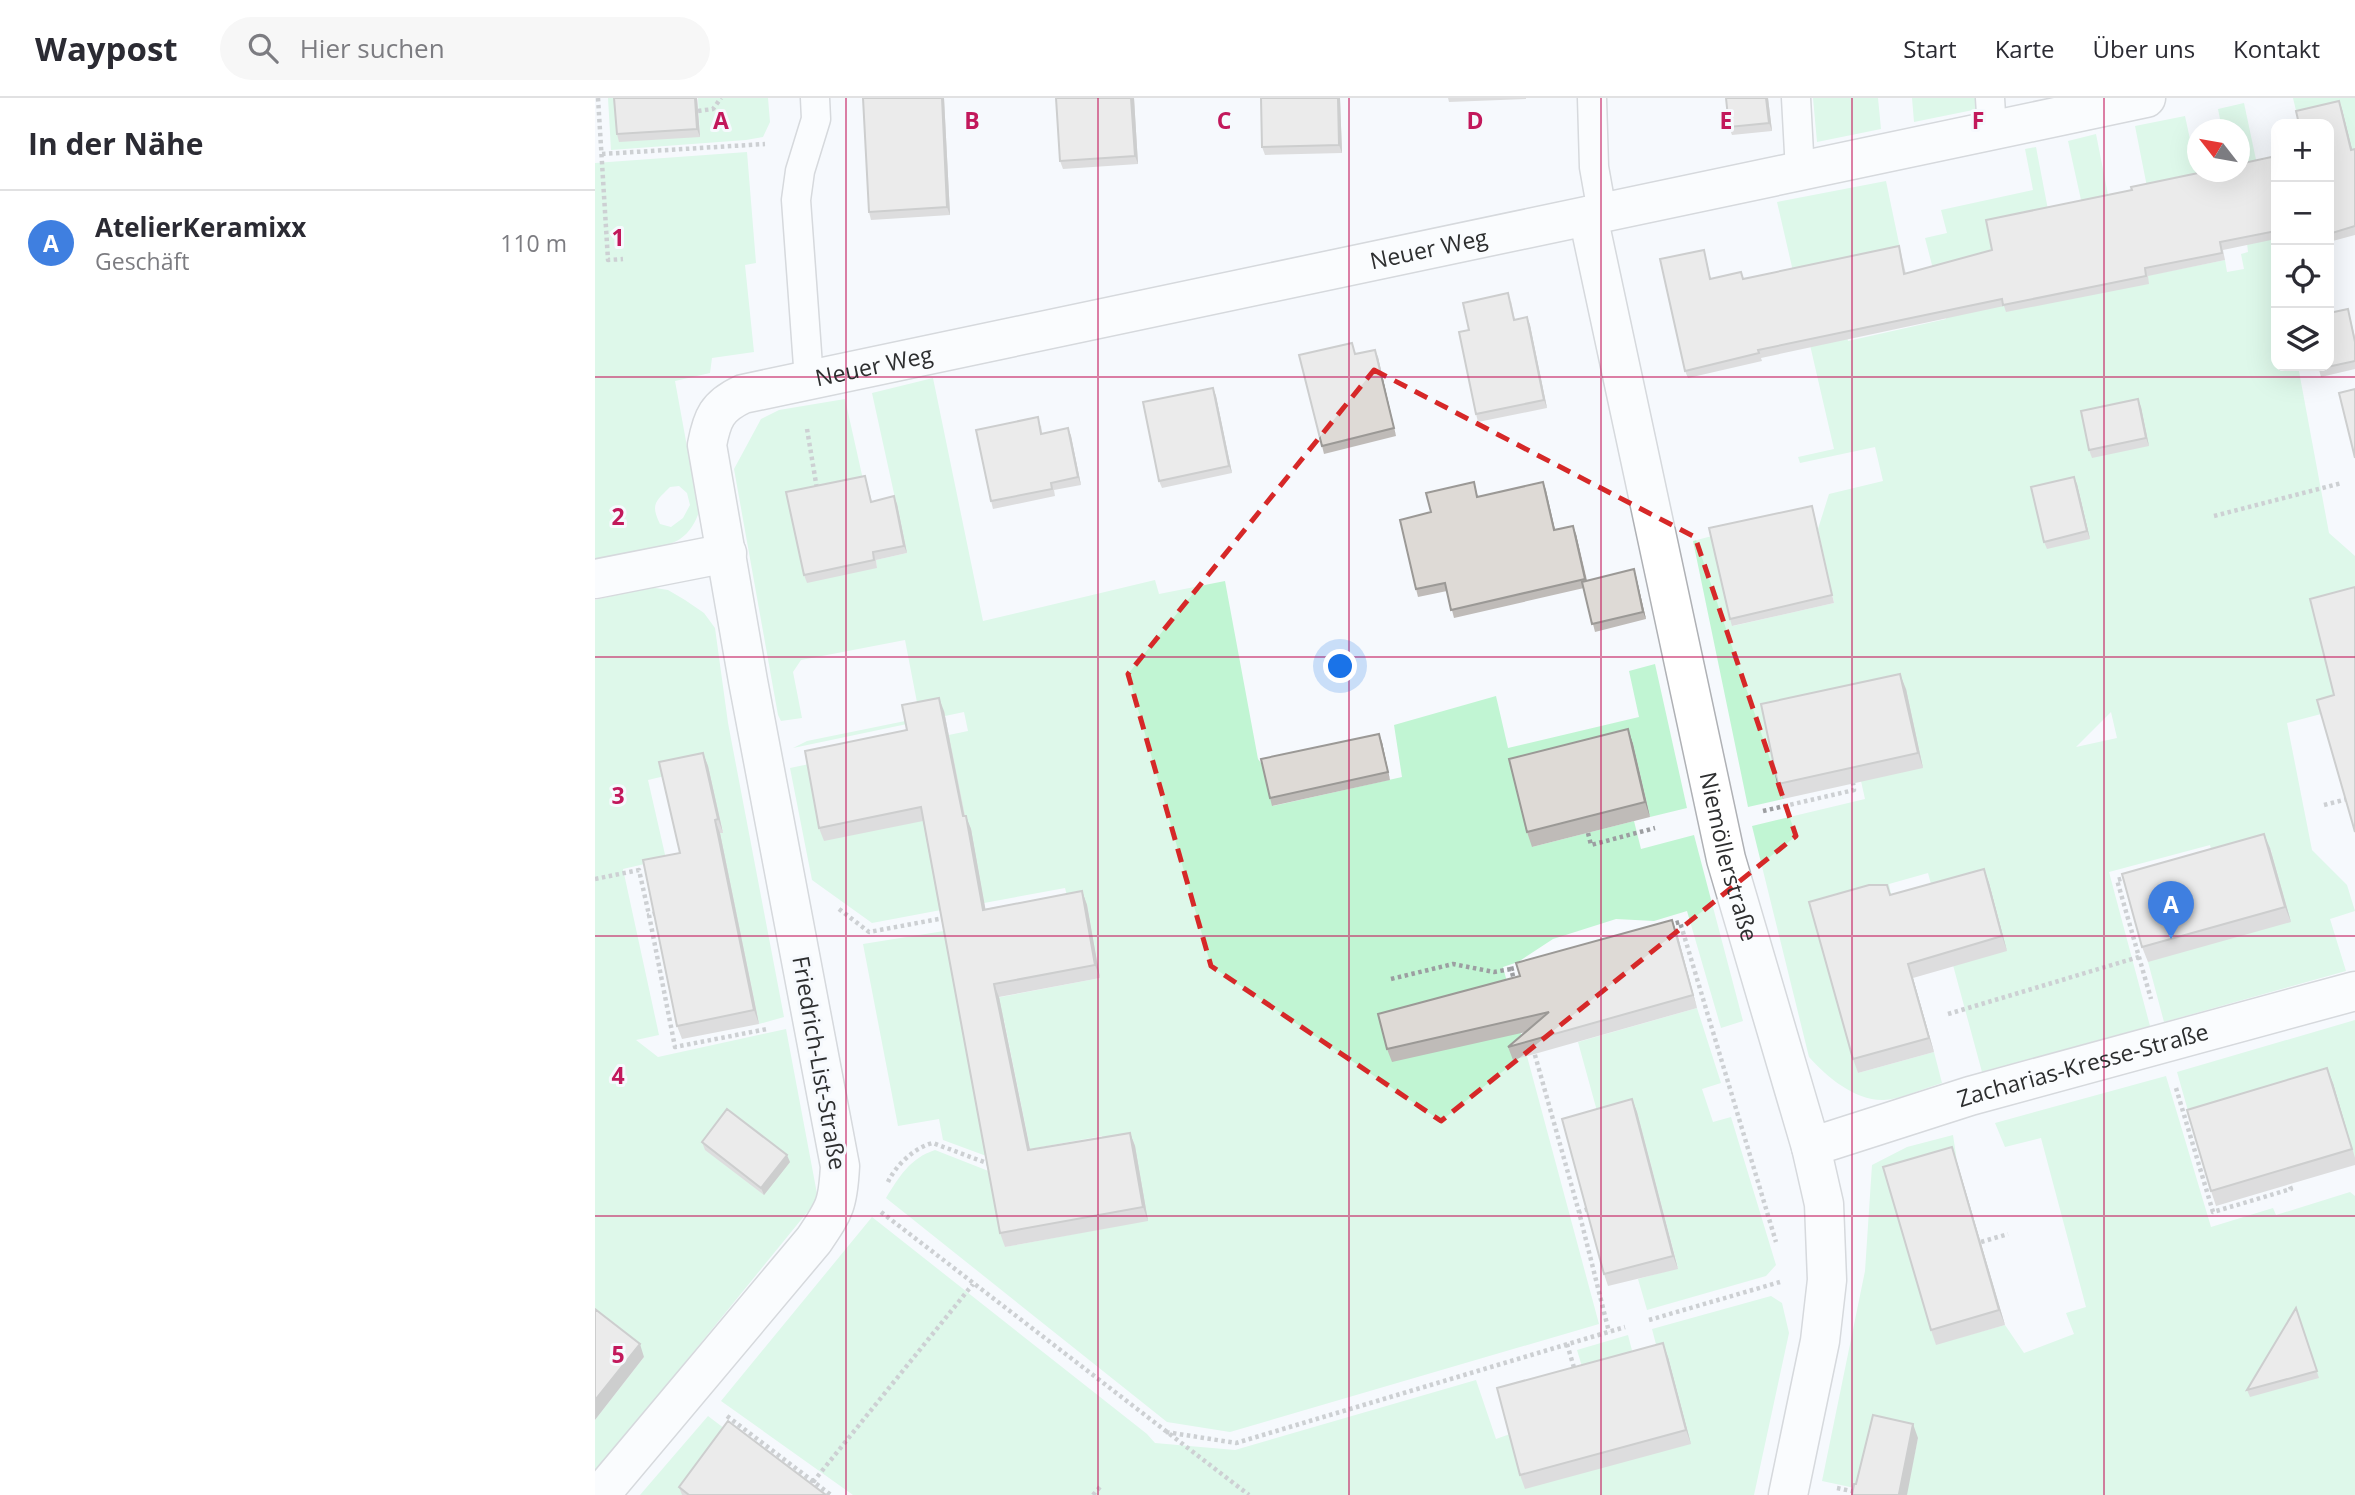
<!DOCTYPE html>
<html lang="de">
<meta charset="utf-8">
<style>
:root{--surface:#fff;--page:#f7f7f7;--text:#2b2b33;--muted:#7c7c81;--line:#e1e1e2;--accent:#1a73e8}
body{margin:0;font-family:"Open Sans",sans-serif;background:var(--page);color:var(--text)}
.controls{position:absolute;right:21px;top:21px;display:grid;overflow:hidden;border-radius:14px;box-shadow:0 7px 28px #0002}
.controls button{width:63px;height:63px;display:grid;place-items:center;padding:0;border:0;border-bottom:2px solid var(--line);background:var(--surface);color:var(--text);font:35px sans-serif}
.compass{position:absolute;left:1592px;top:21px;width:63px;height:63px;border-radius:50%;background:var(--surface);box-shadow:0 7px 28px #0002;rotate:301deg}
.you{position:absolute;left:746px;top:569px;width:24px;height:24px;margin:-18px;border:5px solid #fff;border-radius:50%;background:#1a73e8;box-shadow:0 0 0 10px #1a73e833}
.badge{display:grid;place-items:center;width:46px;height:46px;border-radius:50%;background:var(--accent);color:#fff;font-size:23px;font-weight:700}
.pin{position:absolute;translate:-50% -58px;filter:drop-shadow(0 2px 4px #0008)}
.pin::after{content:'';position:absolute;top:37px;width:24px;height:21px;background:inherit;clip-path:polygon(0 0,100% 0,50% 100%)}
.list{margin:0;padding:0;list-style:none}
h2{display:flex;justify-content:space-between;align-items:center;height:91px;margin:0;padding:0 28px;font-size:30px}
h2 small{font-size:23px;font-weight:400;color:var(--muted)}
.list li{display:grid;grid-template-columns:46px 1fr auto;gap:21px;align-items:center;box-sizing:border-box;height:105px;padding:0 28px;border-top:2px solid var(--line)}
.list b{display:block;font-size:26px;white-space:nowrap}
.list p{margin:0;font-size:23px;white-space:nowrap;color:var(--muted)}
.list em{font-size:23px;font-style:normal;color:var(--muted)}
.icon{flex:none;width:38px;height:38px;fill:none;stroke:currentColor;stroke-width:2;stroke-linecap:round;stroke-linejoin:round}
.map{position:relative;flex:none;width:1760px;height:1397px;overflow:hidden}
header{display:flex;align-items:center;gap:42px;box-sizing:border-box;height:98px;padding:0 35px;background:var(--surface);border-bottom:2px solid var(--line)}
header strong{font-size:33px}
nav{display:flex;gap:38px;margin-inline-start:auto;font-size:24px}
.search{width:490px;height:63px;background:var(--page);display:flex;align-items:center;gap:18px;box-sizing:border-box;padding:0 24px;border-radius:38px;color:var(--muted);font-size:26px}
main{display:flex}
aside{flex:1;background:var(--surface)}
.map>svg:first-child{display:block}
</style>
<header>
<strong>Waypost</strong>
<div class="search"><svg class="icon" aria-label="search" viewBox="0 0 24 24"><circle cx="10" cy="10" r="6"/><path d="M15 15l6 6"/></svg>Hier suchen</div>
<nav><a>Start</a><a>Karte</a><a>Über uns</a><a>Kontakt</a></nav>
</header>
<main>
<aside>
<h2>In der Nähe<small></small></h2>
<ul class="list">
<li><span class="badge" style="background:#3f7fe0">A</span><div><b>AtelierKeramixx</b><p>Geschäft</p></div><em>110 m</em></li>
</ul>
</aside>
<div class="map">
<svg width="1760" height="1397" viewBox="0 0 1760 1397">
<rect width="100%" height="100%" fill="#f6f9fd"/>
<!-- green -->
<path fill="#c1f5d3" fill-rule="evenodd" d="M 13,0 L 22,0 L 105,39 L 103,0 L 173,0 L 175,24 L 168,39 L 151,42 L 16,52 Z
M 1218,0 L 1283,0 L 1286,31 L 1222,44 Z
M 1317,0 L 1382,0 L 1383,11 L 1319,24 Z
M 1698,0 L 1760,0 L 1760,51 L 1757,52 L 1747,11 L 1703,21 Z
M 1649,5 L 1681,156 L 1681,268 L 1703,268 L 1734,435 L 1760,458 L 1760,607 L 1692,625 L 1717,752 L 1752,787 L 1760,813 L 1735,821 L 1751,873 L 1569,924 L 1553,864 L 1677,759 L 1676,751 L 1620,766 L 1615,747 L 1514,774 L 1555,928 L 1387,974 L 1333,775 L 1294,786 L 1296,796 L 1220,818 L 1263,975 L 1339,954 L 1347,985 C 1329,990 1307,1001 1289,1002 C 1260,1003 1232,979 1214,959 L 1157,728 L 1270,701 L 1266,683 L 1172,621 L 1188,701 L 1153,709 L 1098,443 L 1117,438 L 1138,528 L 1239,505 L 1223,431 L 1234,396 L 1288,383 L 1280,349 L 1205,365 L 1203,359 L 1239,351 L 1182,104 L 1291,83 L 1306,155 L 1237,170 L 1253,243 L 1351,221 L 1330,140 L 1352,135 L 1346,112 L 1438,92 L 1430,51 L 1441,49 L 1454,117 L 1488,111 L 1473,43 L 1501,36 L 1516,112 L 1555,177 L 1630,162 L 1632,174 L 1649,171 L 1646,156 L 1653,154 L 1644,74 L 1644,32 L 1627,31 L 1623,11 ZM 1516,614 L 1522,640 L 1481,649 Z
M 1590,18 L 1604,83 L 1553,94 L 1540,28 Z
M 152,54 L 161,165 L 150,167 L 159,254 L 117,260 L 115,275 L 80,283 L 104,414 C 100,425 95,434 85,441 C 69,452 21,457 0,461 L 0,65 ZM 84,388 L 92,395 L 95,407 L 88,420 L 76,429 L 65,426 C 55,406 61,403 75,389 Z
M 338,280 L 388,523 L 560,482 L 564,496 L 630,483 L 663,661 L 669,669 L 678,708 L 807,679 L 799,627 L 901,598 L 913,650 L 1044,619 L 1034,573 L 1060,566 L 1092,710 L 1055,719 L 1038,646 L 937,749 L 1039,723 L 1046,751 L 1099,737 L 1148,923 L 1126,930 L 1092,813 L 1059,823 L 1021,821 L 958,841 L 923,864 L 908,869 L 1004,1226 L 635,1334 L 572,1324 L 291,1100 C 304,1079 315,1060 340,1052 L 396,1074 L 410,1149 L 553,1122 L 511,1054 L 507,1038 L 435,1051 L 409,922 L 394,1059 L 348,1042 L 344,1021 L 303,1028 L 268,846 L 349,833 L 364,907 L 505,880 L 492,807 L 475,810 L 470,790 L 389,805 L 375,731 L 346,812 L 277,825 L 217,782 L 195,670 L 373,633 L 369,614 L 198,650 L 212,643 L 325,620 L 310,542 L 206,562 L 198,574 L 207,620 L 186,623 L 183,617 L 139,371 L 166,321 L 184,312 L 250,301 L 269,386 L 195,401 L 282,469 L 281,462 L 312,455 L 277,295 Z
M 54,489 L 73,492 L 90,502 L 109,515 L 120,530 L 133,625 L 189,919 L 164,926 L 130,761 L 114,738 L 128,734 L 112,668 L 53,682 L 71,761 L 28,771 L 64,937 L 41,942 L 63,959 L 191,931 L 223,1101 L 0,1375 L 0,1322 L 49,1259 L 0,1220 L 0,502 Z
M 1102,910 L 1126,985 L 1107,991 L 1118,1024 L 1136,1019 L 1181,1167 L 1171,1178 L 1052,1212 L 1043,1181 L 1083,1170 L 1042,1015 L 1005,1024 L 983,944 Z
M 1760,922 L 1760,1060 L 1597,1027 L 1582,974 Z
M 1571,978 L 1616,1129 L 1678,1110 L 1681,1117 L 1755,1094 L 1760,1098 L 1760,1397 L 1311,1397 L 1323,1340 L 1269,1392 L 1227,1383 L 1270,1173 L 1277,1067 L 1312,1049 L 1358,1037 L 1362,1064 L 1294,1084 L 1341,1246 L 1410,1227 L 1429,1255 L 1479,1236 L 1471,1215 L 1491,1209 L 1446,1040 L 1410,1049 L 1400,1025 Z
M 277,1119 L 552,1336 L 560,1345 L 640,1352 L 881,1282 L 901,1341 L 915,1336 L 1065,1262 L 1057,1231 L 1176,1198 L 1187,1205 L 1194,1235 L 1159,1397 L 258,1397 L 126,1303 Z
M 1033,1237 L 1041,1268 L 991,1282 L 982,1252 Z
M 113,1318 L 138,1337 L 93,1397 L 45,1397 Z"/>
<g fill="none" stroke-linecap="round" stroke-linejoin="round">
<defs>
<path id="lane" d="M 997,0 L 999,69 L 1007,114
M 1201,0 L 1205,73
M 1395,0 L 1397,32
M 214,282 L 201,102 L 205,73 L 221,21 L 220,0"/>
<g id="street">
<path id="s1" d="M 993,118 L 1131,761 L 1216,1049 L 1229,1106 L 1232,1182 L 1225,1243 L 1193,1397"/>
<path d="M 0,481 L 132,455"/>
<path id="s2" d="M 1216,1049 L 1375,998 L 1760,893"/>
<path id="s3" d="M 5,1397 L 219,1142 C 240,1111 243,1106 245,1068 L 153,583 L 112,347 C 117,320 122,308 148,296 L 1551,0"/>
</g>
</defs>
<!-- lane casing -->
<use href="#lane" stroke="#afb1b5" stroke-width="31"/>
<!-- street casing -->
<use href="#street" stroke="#afb1b5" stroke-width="41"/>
<!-- path -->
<path stroke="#9c9ea1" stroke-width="4.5" stroke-dasharray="3.5 3.5" stroke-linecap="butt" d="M 3,0 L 13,162 L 28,161
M 103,13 L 118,11 L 126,0
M 7,56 L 170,46
M 212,331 L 222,391
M 1619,418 L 1747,385
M 1729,707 L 1752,701
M 1168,713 L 1259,692 L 1258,685
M 993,735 L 996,747 L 1060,730
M 1533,779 L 1522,782 L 1556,901
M 0,781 L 44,772 L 54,817
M 244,811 L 274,834 L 349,820
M 61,815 L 54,817 L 80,949 L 172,931
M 1074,827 L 1085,824 L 1181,1144
M 796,881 L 858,866 L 899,874 L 916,871
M 920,885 L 916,871 L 928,868
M 1353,916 L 1544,859
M 938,950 L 984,1114
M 1581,990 L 1618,1114 L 1696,1091 L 1694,1086
M 293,1084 C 300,1068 320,1049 338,1045 L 397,1067
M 993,1111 L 984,1114 L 1014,1234
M 286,1114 L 654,1397
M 1386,1144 L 1413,1136
M 1054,1222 L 1185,1184
M 972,1246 L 980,1273
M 132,1318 L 236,1397
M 571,1334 L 641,1345 L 1030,1229
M 218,1384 L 378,1186
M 1242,1390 L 1261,1394
M 498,1397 L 505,1389"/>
<!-- lane -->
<use href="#lane" stroke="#fff" stroke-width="28"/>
<!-- street -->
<use href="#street" stroke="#fff" stroke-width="38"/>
</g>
<!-- wall -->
<path fill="#bfbbb8" d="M 19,0 L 102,0 L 105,39 L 24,44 L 22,36 Z
M 268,0 L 349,0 L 355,117 L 276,122 L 274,114 Z
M 461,0 L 539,0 L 543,66 L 468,71 L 465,63 Z
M 745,0 L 747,55 L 670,57 L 667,49 Z
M 853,0 L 931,0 L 931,1 L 854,4 Z
M 1131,0 L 1173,0 L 1177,33 L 1137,37 L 1134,29 Z
M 1747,11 L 1757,51 L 1760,51 L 1760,137 L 1734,144 L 1734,26 Z
M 1681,58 L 1681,141 L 1628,152 L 1630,162 L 1553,178 L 1554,186 L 1411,214 L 1409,208 L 1166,260 L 1167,263 L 1093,280 L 1090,273 L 1109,152 L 1116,181 L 1149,181 L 1306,155 L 1311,176 L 1397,152 L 1537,92 Z
M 916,203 L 920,222 L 932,219 L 935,227 L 952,310 L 883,324 L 881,316 L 874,232 Z
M 1753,211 L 1760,239 L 1760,271 L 1726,279 L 1723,268 Z
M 761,256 L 783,259 L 801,338 L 729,356 L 727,348 Z
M 618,290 L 621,298 L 637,375 L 567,390 L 564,383 Z
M 1546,309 L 1554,348 L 1497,360 L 1494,352 Z
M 446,327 L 447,336 L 473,330 L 476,338 L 486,387 L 459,392 L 460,398 L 398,411 L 396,403 Z
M 270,378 L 277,404 L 302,406 L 312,455 L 281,462 L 282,470 L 212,485 L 209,477 Z
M 879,384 L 883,399 L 948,384 L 960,432 L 981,436 L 992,482 L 1041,478 L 1051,521 L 1000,534 L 989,490 L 859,520 L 852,493 L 823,499 L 821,491 L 836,414 Z
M 1482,386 L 1495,441 L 1452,451 L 1449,444 Z
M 1217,408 L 1219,415 L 1239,505 L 1137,528 L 1135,521 Z
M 1311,591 L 1328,670 L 1188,701 L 1183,686 Z
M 349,613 L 370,718 L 376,731 L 390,811 L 487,793 L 492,807 L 505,880 L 404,899 L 435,1052 L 535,1035 L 540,1048 L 553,1123 L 410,1149 L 405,1135 L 328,723 L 229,743 L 224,730 L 312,632 Z
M 1033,631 L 1038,646 L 1055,719 L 937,749 L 932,734 Z
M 787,644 L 795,682 L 677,708 L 675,700 Z
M 108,655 L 113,668 L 128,735 L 125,735 L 164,926 L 87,941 L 82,928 L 85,755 Z
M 1675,750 L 1696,824 L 1553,864 L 1547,849 Z
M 1389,771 L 1394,785 L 1412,853 L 1318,880 L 1339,954 L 1263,975 L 1258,961 L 1292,787 L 1295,797 Z
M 1082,835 L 1102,910 L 918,962 L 913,949 L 931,934 L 797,964 L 792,951 L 925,878 Z
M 1738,985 L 1760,1060 L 1760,1067 L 1621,1108 L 1616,1093 Z
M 1037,1001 L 1042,1014 L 1083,1171 L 1013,1188 L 1009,1176 Z
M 107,1044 L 195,1064 L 169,1097 L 110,1052 Z
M 1362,1064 L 1410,1227 L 1341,1247 L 1336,1232 Z
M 1701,1210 L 1724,1280 L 1655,1299 L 1652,1292 Z
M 1073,1259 L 1096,1346 L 930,1391 L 925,1377 Z
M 84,1389 L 231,1397 L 87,1397 Z"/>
<!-- shaded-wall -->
<path fill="#9b9996" d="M 100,0 L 102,0 L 105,39 L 102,31 Z
M 347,0 L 349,0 L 355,117 L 352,109 Z
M 536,0 L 539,0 L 543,66 L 540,58 Z
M 743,0 L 745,0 L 747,55 L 744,47 Z
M 1171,0 L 1173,0 L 1177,33 L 1174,25 Z
M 1744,3 L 1747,11 L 1759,59 L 1756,52 Z
M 932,219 L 935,227 L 952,310 L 949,302 Z
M 780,252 L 783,259 L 801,338 L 799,330 Z
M 618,290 L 621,298 L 637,375 L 634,368 Z
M 1543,301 L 1546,309 L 1554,348 L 1551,340 Z
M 473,330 L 476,338 L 486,387 L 483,379 Z
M 1479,379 L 1482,386 L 1495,441 L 1492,433 Z
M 948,384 L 951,392 L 962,440 L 959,432 Z
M 299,398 L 302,406 L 312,455 L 309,448 Z
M 978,428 L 981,436 L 993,489 L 990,481 Z
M 1039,471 L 1041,478 L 1051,521 L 1048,514 Z
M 1305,576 L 1311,591 L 1328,670 L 1323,655 Z
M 344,600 L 349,613 L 372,732 L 368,718 Z
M 1033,631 L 1038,646 L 1055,719 L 1050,704 Z
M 784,636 L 787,644 L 795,682 L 793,674 Z
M 108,655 L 113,668 L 128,735 L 123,721 Z
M 371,718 L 376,731 L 393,825 L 388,812 Z
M 120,722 L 125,735 L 164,926 L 159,912 Z
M 1669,736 L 1675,750 L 1696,824 L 1690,809 Z
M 1389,771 L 1394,785 L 1412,853 L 1407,838 Z
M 487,793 L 492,807 L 505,880 L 500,867 Z
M 1077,822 L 1082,835 L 1102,910 L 1098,897 Z
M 1313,866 L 1318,880 L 1339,954 L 1334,940 Z
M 399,886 L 404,899 L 438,1066 L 433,1052 Z
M 1732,970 L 1738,985 L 1760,1061 L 1757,1051 Z
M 1037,1001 L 1042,1014 L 1083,1171 L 1078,1158 Z
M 535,1035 L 540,1048 L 553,1123 L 548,1109 Z
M 1357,1049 L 1362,1064 L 1410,1227 L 1404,1212 Z
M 192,1057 L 195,1064 L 169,1097 L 166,1090 Z
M 1068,1245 L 1073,1259 L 1096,1346 L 1091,1332 Z
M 45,1246 L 49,1259 L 0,1322 L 0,1302 Z
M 1318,1326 L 1323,1340 L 1312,1397 L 1304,1396 Z"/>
<!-- building -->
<path fill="#dedad6" stroke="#9b9996" stroke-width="2" d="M 19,0 L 100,0 L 102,31 L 22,36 Z
M 268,0 L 347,0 L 352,109 L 274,114 Z
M 461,0 L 536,0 L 540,58 L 465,63 Z
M 666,0 L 743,0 L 744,47 L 667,49 Z
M 1131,0 L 1171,0 L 1174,25 L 1134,29 Z
M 1744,3 L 1756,52 L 1760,51 L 1760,128 L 1734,136 L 1734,26 L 1704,26 L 1701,13 Z
M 1681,58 L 1681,133 L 1625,144 L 1627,155 L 1550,170 L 1551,178 L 1408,207 L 1407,201 L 1163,252 L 1164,255 L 1090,273 L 1065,161 L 1109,152 L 1115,181 L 1146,174 L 1148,181 L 1304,148 L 1309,176 L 1397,152 L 1391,122 L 1537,92 L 1536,89 L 1608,74 L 1644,74 L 1644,66 Z
M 913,195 L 919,222 L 932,219 L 949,302 L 881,316 L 864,234 L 874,232 L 868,205 Z
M 1753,211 L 1760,244 L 1760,263 L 1723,271 L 1723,268 L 1734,268 L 1734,215 Z
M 757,245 L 760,256 L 780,252 L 799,330 L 727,348 L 704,257 Z
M 618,290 L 634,368 L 564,383 L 548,304 Z
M 1760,291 L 1760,360 L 1744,295 Z
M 1543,301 L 1551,340 L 1494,352 L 1486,313 Z
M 443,319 L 446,336 L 473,330 L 483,379 L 456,385 L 457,391 L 396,403 L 381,332 Z
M 270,378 L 276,404 L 299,398 L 309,448 L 278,454 L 279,462 L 209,477 L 191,394 Z
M 1479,379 L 1492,433 L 1449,444 L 1436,389 Z
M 879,384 L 882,399 L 948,384 L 959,432 L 978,428 L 990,481 L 856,512 L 850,485 L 821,491 L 805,422 L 836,414 L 831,395 Z
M 1217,408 L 1237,497 L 1135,521 L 1114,430 Z
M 1039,471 L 1048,514 L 997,526 L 987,484 Z
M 1760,489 L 1760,734 L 1722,602 L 1739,597 L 1715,501 Z
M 1305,576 L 1323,655 L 1183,686 L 1166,606 Z
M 344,600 L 368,718 L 371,718 L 388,812 L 487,793 L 500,867 L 399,886 L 433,1052 L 535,1035 L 548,1109 L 405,1135 L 326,709 L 224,730 L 210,653 L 312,632 L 307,607 Z
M 1033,631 L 1050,704 L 932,734 L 914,661 Z
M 784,636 L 793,674 L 675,700 L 666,661 Z
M 108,655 L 123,721 L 120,722 L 159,912 L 82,928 L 48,762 L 85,755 L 64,664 Z
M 1669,736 L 1690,809 L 1547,849 L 1527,776 Z
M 1389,771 L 1407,838 L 1313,866 L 1334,940 L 1258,961 L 1214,804 L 1274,787 L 1292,787 L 1295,797 Z
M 1077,822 L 1098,897 L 913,949 L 954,914 L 792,951 L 783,916 L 925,878 L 921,865 Z
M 1732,970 L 1757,1051 L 1616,1093 L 1592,1012 Z
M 1037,1001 L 1078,1158 L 1009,1176 L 967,1021 Z
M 132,1011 L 192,1057 L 166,1090 L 107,1044 Z
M 1357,1049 L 1404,1212 L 1336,1232 L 1288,1069 Z
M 1701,1210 L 1722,1273 L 1652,1292 Z
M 0,1211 L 45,1246 L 0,1302 Z
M 1068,1245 L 1091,1332 L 925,1377 L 902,1290 Z
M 1278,1317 L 1318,1326 L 1304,1396 L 1311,1397 L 1257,1397 L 1259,1386 L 1261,1386 Z
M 133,1323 L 231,1397 L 94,1397 L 84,1389 Z"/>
<!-- marked area -->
<path d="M0 0H1760V1397H0ZM 779,272 L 1100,439 L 1201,738 L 846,1023 L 616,868 L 533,576 Z" fill="#f6f9fd" fill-opacity=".55" fill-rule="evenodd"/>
<path fill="none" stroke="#d62828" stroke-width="5" stroke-dasharray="14 9" stroke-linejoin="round" d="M 779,272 L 1100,439 L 1201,738 L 846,1023 L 616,868 L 533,576 Z"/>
<!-- grid -->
<path fill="none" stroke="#c2185b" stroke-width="2" stroke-opacity="0.55" d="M 251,0 L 251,1397M 503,0 L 503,1397M 754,0 L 754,1397M 1006,0 L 1006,1397M 1257,0 L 1257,1397M 1509,0 L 1509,1397M 0,279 L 1760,279M 0,559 L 1760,559M 0,838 L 1760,838M 0,1118 L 1760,1118"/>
<g text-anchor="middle" stroke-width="6" stroke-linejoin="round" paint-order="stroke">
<!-- street labels -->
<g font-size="23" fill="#2d2e2f" stroke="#f6f9fd">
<text dy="8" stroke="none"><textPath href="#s3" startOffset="1913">Neuer Weg</textPath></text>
<text dy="8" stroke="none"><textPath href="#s3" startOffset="1346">Neuer Weg</textPath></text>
<text dy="8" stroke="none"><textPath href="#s1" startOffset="656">Niemöllerstraße</textPath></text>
<text transform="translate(224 965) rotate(80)" y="8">Friedrich-List-Straße</text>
<text dy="8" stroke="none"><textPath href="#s2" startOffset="284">Zacharias-Kresse-Straße</textPath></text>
</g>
</g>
<g font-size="23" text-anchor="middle" font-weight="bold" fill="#c2185b" stroke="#f6f9fd" stroke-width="6" stroke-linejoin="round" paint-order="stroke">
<text x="126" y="31">A</text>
<text x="377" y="31">B</text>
<text x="629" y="31">C</text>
<text x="880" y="31">D</text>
<text x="1131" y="31">E</text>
<text x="1383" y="31">F</text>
<text x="23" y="148">1</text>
<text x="23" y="427">2</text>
<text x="23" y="706">3</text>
<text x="23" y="986">4</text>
<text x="23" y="1265">5</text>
</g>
</svg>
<div class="controls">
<button>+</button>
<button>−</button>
<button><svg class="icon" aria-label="locate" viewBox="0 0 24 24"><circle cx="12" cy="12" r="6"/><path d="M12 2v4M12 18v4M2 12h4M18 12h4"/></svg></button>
<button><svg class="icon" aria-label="layers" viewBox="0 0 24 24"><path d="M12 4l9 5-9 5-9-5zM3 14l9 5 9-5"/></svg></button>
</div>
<svg class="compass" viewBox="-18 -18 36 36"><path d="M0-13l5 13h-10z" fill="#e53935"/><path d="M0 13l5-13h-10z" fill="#7c7c81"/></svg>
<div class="you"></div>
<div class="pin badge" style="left:1576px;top:841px;background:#3f7fe0">A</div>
</div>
</main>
